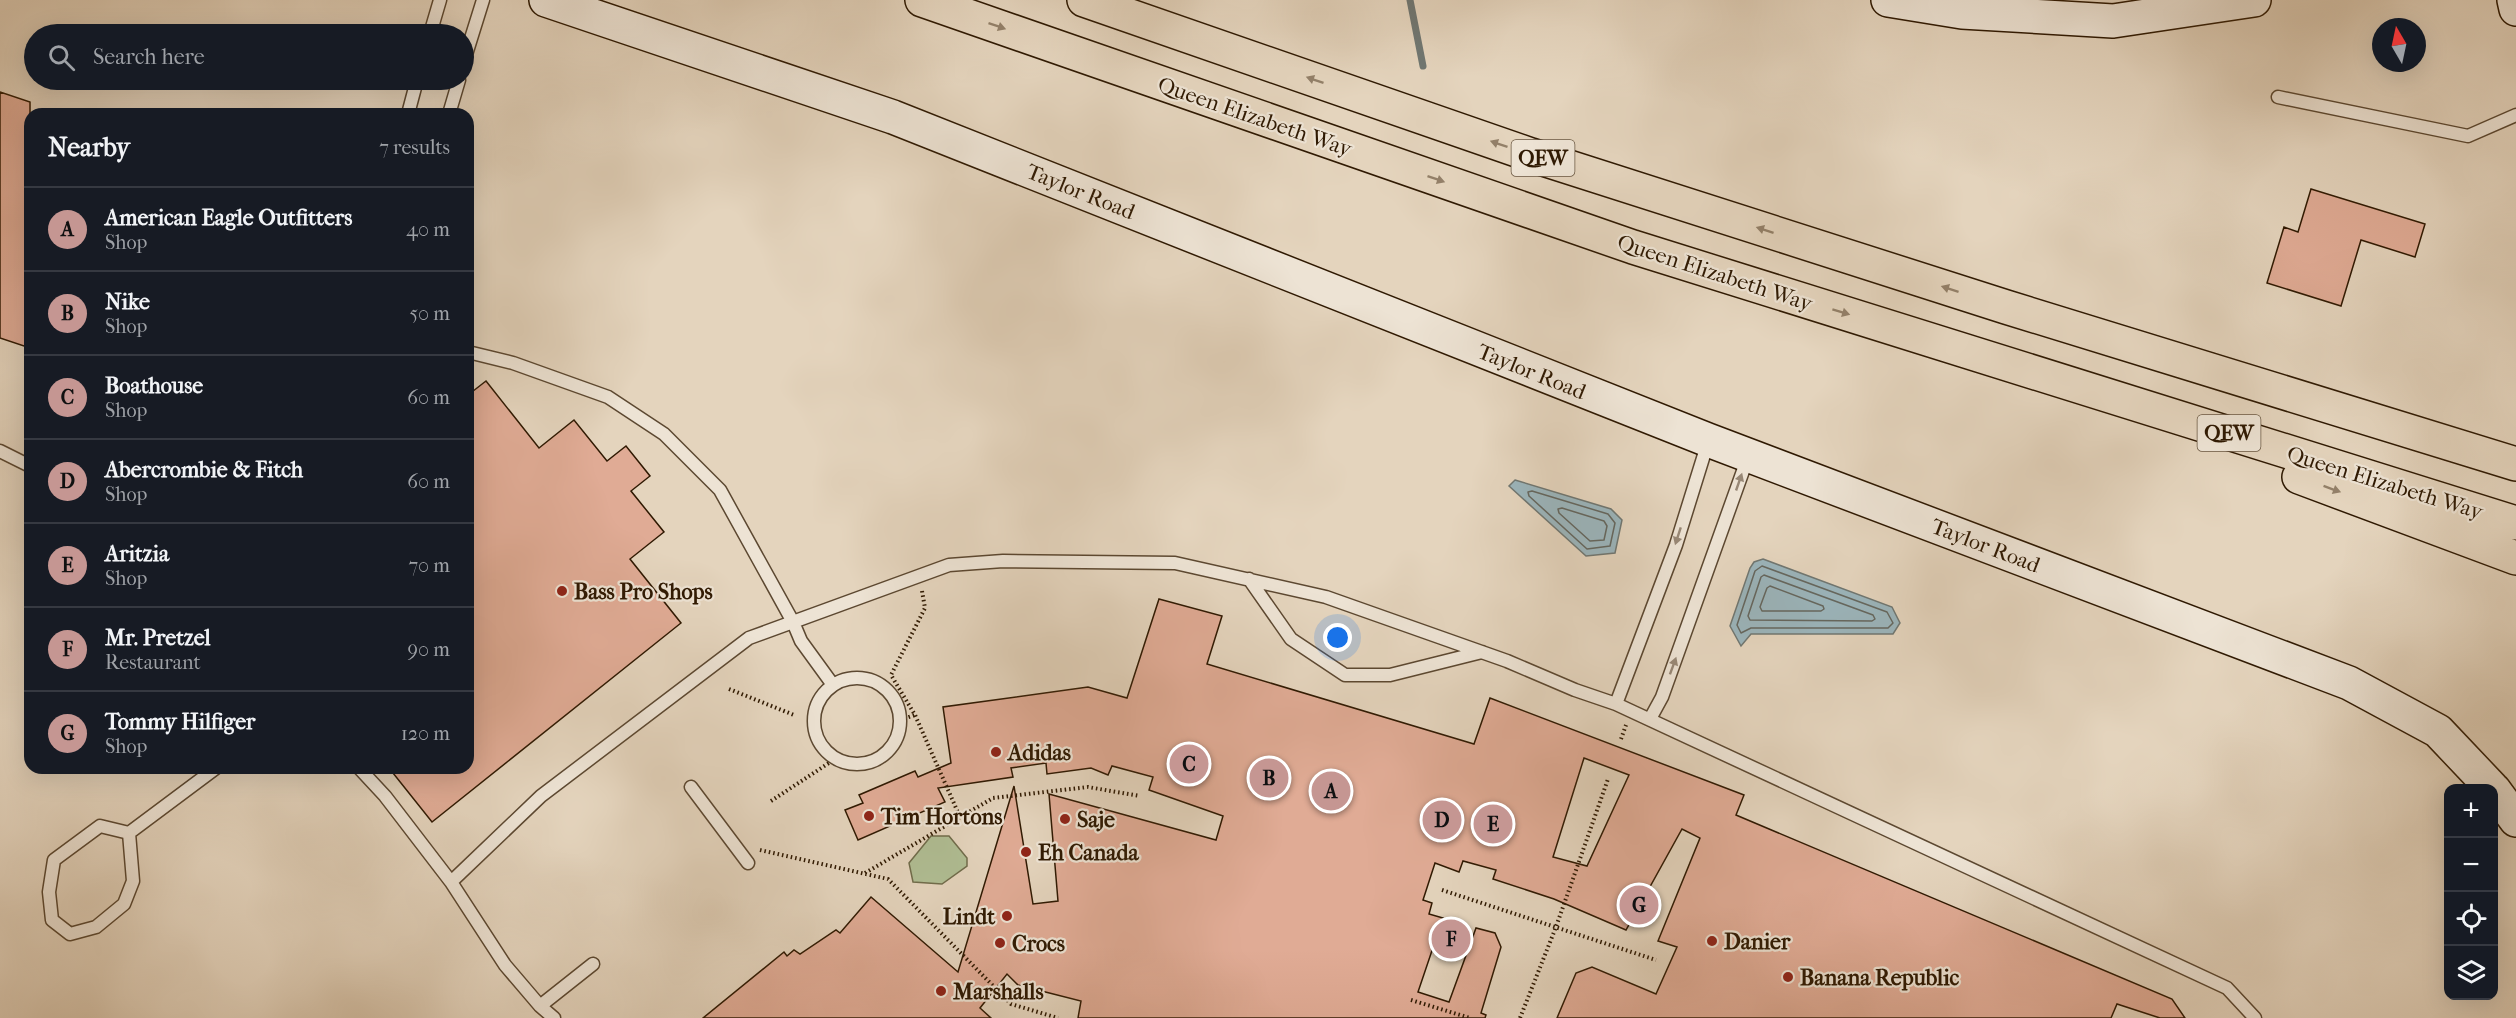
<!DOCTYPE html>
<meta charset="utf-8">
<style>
:root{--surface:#171b24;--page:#20242c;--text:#f1f3f6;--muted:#9ea1a6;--line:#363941;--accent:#c59692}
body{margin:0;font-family:"IM FELL French Canon",serif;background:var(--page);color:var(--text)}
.controls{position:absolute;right:18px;bottom:18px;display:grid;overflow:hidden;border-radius:12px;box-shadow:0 6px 24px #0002}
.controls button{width:54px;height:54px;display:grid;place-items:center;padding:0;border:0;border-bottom:2px solid var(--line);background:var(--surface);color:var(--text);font:30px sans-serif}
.compass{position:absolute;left:2372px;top:18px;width:54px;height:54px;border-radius:50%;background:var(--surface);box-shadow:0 6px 24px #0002;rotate:351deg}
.you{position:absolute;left:1338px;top:638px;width:21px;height:21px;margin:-15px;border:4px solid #fff;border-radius:50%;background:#1a73e8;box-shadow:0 0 0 9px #1a73e833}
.badge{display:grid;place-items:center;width:39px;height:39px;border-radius:50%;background:var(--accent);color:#111;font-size:20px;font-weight:700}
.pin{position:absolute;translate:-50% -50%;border:3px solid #fff;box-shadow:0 2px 6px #0006}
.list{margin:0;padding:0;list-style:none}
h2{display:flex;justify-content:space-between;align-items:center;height:78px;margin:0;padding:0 24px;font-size:26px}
h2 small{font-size:20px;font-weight:400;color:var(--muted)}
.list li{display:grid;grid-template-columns:39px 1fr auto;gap:18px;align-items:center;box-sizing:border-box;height:84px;padding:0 24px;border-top:2px solid var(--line)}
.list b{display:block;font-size:22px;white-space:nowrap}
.list p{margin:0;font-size:20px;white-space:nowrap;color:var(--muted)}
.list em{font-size:20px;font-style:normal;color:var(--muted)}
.icon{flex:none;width:33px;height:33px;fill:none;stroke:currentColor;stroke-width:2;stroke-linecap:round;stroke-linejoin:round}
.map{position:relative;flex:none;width:2516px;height:1018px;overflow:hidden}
.search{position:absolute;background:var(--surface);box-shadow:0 6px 24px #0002;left:24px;top:24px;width:450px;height:66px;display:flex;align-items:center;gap:15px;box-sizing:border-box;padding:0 21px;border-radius:33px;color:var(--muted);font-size:22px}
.panel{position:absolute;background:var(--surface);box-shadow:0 6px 24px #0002;left:24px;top:108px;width:450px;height:666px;border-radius:18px}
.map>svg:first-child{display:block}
</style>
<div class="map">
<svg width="2516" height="1018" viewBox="0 0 2516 1018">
<rect width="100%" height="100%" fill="#e4d4bd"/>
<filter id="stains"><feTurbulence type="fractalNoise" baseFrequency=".00333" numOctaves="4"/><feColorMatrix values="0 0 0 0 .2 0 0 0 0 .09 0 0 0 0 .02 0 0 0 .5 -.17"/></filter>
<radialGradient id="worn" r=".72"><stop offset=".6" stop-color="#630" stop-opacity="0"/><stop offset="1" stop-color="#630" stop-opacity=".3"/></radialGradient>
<!-- green -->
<path fill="#b0be94" stroke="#706c4b" stroke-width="1.5" d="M 931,836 L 949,836 L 967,858 L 967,866 L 942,884 L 913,882 L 909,863 Z"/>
<!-- water -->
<path fill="#9bb5bc" stroke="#707772" stroke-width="1.5" d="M 1515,480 L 1611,509 L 1622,520 L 1615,553 L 1586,556 L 1509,486 Z
M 1763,559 L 1892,607 L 1900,623 L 1893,634 L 1751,634 L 1741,646 L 1730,626 L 1750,568 L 1754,562 Z"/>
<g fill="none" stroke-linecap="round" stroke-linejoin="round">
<!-- shore -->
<path stroke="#65675f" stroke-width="1.5" d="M 1532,491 L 1608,514 L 1615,523 L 1610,546 L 1587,549 L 1529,496 L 1528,492 Z
M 1562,508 L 1604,521 L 1607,526 L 1604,540 L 1590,541 L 1559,513 L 1558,509 Z
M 1762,566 L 1887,612 L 1893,623 L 1888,628 L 1751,628 L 1741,633 L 1737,625 L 1755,571 Z
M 1764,575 L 1873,615 L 1875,619 L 1872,621 L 1750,620 L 1748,616 L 1761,577 Z
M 1770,586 L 1823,606 L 1824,609 L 1821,611 L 1762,611 L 1760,607 L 1767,588 Z"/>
<!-- stream -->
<path stroke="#707772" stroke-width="7" d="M 1410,0 L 1423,66"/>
</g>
<!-- building -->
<path fill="#e0ab95" stroke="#2f1902" stroke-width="1.5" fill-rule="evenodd" d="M 0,92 L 30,102 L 30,348 L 0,338 Z
M 2311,189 L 2425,224 L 2415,257 L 2361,240 L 2341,306 L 2267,283 L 2284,227 L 2298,232 Z
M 486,381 L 539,448 L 574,420 L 607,461 L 626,446 L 650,476 L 631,491 L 664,532 L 630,559 L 681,623 L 432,822 L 389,768 L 468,768 L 468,395 Z
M 1159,599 L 1222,616 L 1207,664 L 1474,744 L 1490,698 L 1744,795 L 1736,815 L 2172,999 L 2185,1018 L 2160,1018 L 2117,1004 L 2111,1018 L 1557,1018 L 1576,973 L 1592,967 L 1656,994 L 1677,947 L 1658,941 L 1700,838 L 1682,829 L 1626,930 L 1554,899 L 1493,879 L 1496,870 L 1463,861 L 1459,872 L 1435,863 L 1423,900 L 1432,903 L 1429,914 L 1443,918 L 1418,992 L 1449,1002 L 1476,928 L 1495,933 L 1501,947 L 1481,1013 L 1486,1015 L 1485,1018 L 1078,1018 L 1081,1001 L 1018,985 L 1007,974 L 980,1008 L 991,1018 L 703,1018 L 784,952 L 787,956 L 794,950 L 800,954 L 836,930 L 840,933 L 871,897 L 958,972 L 1014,786 L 1033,904 L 1058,901 L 1049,794 L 1216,840 L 1223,816 L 1149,790 L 1153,777 L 1112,766 L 1108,775 L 1091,768 L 1047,774 L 1046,763 L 1011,768 L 1013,777 L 938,788 L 945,802 L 858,840 L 845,810 L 863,803 L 859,795 L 915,771 L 918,777 L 951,763 L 943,707 L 1088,687 L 1127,698 ZM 1584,758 L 1629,775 L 1587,866 L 1553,857 Z"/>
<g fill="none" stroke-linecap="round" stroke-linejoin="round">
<defs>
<path id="lane" d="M 430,34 L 440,0
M 464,61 L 483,0
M 2278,97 L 2468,136 L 2516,115
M 408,114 L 417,80
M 449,114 L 459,80
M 468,352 L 513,363 L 608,397 L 664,434 L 720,490 L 793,622 L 801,641 L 833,685
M 0,451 L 30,466
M 1249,579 L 1291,639 L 1345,675 L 1390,675 L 1482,652
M814 721a43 43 0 1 1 86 0a43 43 0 1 1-86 0Z
M 1616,704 L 1676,545 L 1708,442
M 1650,719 L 1662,697 L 1748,457
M 359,768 L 385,796 L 451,882 L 505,965 L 540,1006 L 554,1018
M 691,787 L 748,863
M 100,826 L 129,833 L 133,881 L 124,904 L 96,927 L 70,934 L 52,920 L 49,892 L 54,860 Z
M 129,833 L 216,768
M 451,882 L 541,796 L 749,638 L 949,565 L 1003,561 L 1175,563 L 1326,597 L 1507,661 L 1575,690 L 1616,704 L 2227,988 L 2255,1018
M 540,1006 L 593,964"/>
<path id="secondary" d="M 546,0 L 893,117 L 1708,440 L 2349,683 L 2438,731 L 2492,788
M 1888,0 L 1962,12 L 2113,21 L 2254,0
M 2514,0 L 2516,9
M 2494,790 L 2516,820"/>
<path id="highway" d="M 922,0 L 1633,247 L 2516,523
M 1084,0 L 1531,155 L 2006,307 L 2516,464
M 2299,477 L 2516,558"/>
</defs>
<!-- lane casing -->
<use href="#lane" stroke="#5c4831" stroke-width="15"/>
<!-- secondary casing -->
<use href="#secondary" stroke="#2f1902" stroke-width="36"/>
<!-- highway casing -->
<use href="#highway" stroke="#2f1902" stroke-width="36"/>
<!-- path -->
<path stroke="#2f1902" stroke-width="4" stroke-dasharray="1.5 3" stroke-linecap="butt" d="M 922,591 L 925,608 L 891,675 L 915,715 L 960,817
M 729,689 L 794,715
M 900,720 L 915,715
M 1621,739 L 1626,725
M 771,801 L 835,759
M 760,850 L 888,879 L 1011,1004 L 1058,1018
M 865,873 L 993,798 L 1088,787 L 1140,796
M 1442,890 L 1656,960
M 1411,1000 L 1470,1018
M 1520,1018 L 1556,927 L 1608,779"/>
<!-- lane -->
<use href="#lane" stroke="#ede3d4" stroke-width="12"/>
<!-- secondary -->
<use href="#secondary" stroke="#ede3d4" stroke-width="33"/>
<!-- highway -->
<use href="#highway" stroke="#e4d4bd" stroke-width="33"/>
</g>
<!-- one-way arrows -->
<defs><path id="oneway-solid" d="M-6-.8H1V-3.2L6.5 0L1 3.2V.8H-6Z" transform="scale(1.5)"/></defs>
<g fill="#938069">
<use href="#oneway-solid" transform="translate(997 26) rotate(19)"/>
<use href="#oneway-solid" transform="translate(1315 80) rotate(-161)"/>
<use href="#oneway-solid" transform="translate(1499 144) rotate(-161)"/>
<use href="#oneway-solid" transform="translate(1436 179) rotate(19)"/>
<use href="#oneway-solid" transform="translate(1765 230) rotate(-162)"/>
<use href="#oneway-solid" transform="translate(1950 289) rotate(-162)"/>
<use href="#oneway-solid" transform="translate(1841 312) rotate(17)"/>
<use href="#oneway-solid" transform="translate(2332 489) rotate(20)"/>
</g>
<g fill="#988876">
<use href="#oneway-solid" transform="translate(1739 482) rotate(-71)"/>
<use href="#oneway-solid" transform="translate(1678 536) rotate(108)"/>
<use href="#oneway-solid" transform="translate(1673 666) rotate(-70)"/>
</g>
<!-- markers -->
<g fill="#8f2418" stroke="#ede3d4" stroke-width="2">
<circle cx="562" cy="591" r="6"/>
<circle cx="996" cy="752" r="6"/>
<circle cx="869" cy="816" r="6"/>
<circle cx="1065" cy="819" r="6"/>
<circle cx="1026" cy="852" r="6"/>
<circle cx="1007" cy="916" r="6"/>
<circle cx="1712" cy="941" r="6"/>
<circle cx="1000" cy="943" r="6"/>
<circle cx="1788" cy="977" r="6"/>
<circle cx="941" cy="991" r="6"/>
</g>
<g text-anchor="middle" stroke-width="4.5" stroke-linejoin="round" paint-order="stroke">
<!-- shield labels -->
<g fill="#ede3d4" stroke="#685641" stroke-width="1.5">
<rect x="1511.5" y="140" width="63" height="36" rx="4.5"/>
<rect x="2197.5" y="415" width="63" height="36" rx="4.5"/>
</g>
<g font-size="21" font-weight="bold" fill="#2f1902">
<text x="1543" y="165">QEW</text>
<text x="2229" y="440">QEW</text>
</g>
<!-- street labels -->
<g font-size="22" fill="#2f1902" stroke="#ede3d4">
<text transform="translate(1255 116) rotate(19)" y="8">Queen Elizabeth Way</text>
<text transform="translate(1081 191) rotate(22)" y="8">Taylor Road</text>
<text transform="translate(1715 272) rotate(18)" y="8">Queen Elizabeth Way</text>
<text transform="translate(1532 371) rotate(22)" y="8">Taylor Road</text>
<text transform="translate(2385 482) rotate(17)" y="8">Queen Elizabeth Way</text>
<text transform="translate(1986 545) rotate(21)" y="8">Taylor Road</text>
</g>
<!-- poi labels -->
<g font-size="22" font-weight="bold" fill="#2f1902" stroke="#ede3d4" text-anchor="start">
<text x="574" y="599">Bass Pro Shops</text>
<text x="1008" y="760">Adidas</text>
<text x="881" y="824">Tim Hortons</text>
<text x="1077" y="827">Saje</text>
<text x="1038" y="860">Eh Canada</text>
<text x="995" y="924" text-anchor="end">Lindt</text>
<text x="1724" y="949">Danier</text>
<text x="1012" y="951">Crocs</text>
<text x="1800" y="985">Banana Republic</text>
<text x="953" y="999">Marshalls</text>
</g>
</g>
<rect width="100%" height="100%" filter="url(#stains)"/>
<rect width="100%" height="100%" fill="url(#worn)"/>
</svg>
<div class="controls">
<button>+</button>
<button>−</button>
<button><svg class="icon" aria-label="locate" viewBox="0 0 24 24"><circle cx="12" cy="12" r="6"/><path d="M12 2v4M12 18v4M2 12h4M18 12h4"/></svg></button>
<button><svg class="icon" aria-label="layers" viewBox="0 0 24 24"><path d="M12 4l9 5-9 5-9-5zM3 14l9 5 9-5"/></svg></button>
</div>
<svg class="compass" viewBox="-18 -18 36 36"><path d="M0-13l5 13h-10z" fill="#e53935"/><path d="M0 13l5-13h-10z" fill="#9ea1a6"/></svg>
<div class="you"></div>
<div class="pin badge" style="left:1331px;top:791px">A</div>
<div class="pin badge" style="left:1269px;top:778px">B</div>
<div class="pin badge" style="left:1189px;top:764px">C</div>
<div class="pin badge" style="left:1442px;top:820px">D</div>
<div class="pin badge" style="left:1493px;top:824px">E</div>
<div class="pin badge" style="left:1451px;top:939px">F</div>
<div class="pin badge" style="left:1639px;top:905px">G</div>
<div class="search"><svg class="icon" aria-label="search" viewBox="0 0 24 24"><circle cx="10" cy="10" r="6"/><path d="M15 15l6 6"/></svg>Search here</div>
<section class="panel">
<h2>Nearby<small>7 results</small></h2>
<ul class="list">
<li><span class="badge">A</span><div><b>American Eagle Outfitters</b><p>Shop</p></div><em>40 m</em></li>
<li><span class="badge">B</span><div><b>Nike</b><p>Shop</p></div><em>50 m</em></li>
<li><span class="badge">C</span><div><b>Boathouse</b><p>Shop</p></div><em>60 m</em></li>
<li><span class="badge">D</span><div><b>Abercrombie &amp; Fitch</b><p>Shop</p></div><em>60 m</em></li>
<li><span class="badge">E</span><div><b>Aritzia</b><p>Shop</p></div><em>70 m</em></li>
<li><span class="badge">F</span><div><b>Mr. Pretzel</b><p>Restaurant</p></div><em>90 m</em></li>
<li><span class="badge">G</span><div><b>Tommy Hilfiger</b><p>Shop</p></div><em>120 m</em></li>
</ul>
</section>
</div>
